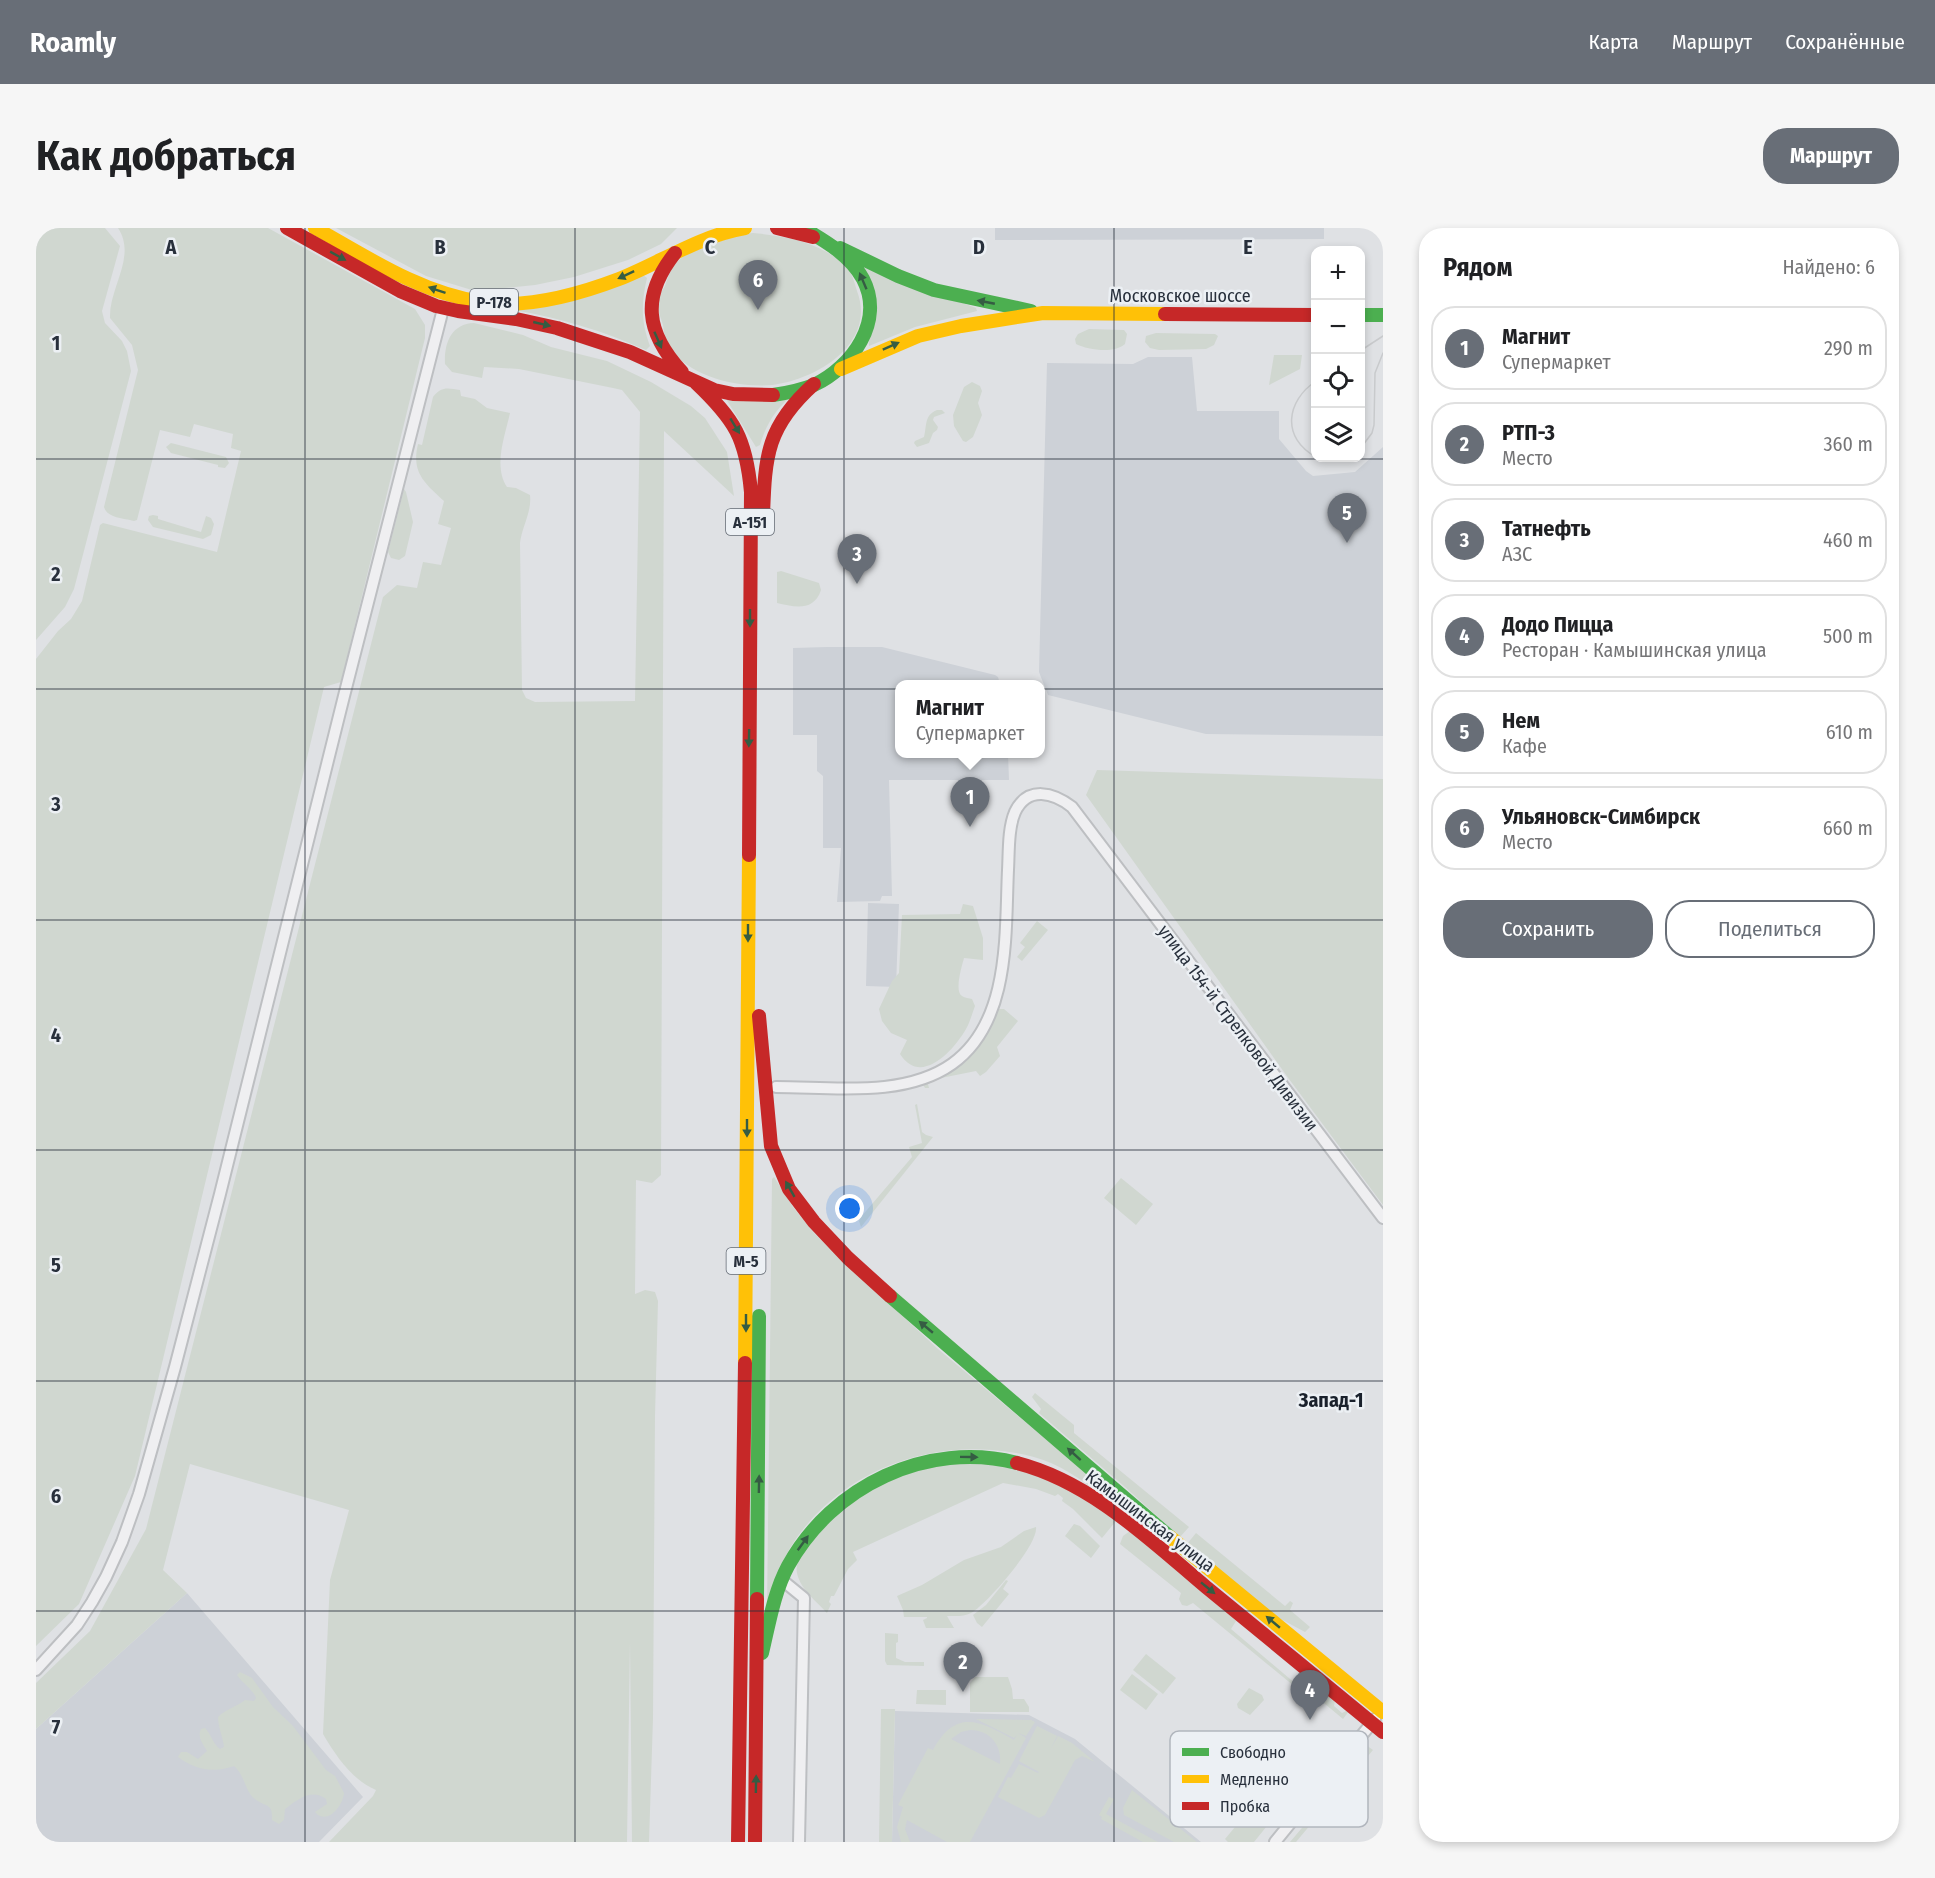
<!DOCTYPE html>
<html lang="ru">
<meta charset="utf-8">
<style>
:root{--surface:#fff;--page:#f6f6f6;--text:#202124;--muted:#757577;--line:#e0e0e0;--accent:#686e77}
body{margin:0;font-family:"Fira Sans Condensed",sans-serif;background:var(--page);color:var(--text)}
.controls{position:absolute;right:18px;top:18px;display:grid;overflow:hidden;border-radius:12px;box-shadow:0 3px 9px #0003}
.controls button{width:54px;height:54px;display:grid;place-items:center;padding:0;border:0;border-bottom:2px solid var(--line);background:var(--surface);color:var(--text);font:30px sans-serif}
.you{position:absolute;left:814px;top:981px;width:21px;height:21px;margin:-15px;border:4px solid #fff;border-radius:50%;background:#1a73e8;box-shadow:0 0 0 9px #1a73e833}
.badge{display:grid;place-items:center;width:39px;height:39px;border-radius:50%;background:var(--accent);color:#fff;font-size:20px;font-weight:700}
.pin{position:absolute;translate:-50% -50px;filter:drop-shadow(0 2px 3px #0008)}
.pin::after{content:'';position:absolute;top:32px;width:21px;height:18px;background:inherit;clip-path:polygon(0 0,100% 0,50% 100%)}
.popup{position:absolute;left:859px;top:452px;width:150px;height:78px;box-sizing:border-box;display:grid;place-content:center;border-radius:12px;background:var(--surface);filter:drop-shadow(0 2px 4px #0005);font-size:20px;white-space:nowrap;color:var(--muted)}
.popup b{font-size:22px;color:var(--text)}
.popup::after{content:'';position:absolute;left:50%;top:100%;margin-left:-12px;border:12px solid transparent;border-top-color:var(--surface)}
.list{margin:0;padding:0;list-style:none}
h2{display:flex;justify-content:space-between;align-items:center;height:78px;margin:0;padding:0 24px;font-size:26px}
h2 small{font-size:20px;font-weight:400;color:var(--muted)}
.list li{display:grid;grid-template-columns:39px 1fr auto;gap:18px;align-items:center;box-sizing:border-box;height:84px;margin:0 12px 12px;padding:0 12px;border:2px solid var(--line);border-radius:24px}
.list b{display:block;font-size:22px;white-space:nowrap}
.list p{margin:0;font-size:20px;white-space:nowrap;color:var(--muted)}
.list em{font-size:20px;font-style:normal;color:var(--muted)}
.actions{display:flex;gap:12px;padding:18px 24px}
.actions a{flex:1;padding:14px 0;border:2px solid var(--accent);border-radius:24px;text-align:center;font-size:21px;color:var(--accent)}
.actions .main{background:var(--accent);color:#fff}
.icon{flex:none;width:33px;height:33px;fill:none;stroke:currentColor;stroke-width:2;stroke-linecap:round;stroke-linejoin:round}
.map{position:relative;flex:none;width:1347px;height:1614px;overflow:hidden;border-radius:24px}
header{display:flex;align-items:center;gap:36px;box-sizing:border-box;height:84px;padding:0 30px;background:var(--accent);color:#fff}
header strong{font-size:28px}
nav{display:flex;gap:33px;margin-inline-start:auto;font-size:21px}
.intro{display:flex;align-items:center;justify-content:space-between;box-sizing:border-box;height:144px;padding:0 36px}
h1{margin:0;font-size:42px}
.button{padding:15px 27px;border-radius:24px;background:var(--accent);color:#fff;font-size:21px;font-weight:700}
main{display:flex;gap:36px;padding:0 36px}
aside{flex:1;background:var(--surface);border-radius:24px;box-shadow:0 3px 9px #0003}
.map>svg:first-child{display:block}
</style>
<header>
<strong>Roamly</strong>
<nav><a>Карта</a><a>Маршрут</a><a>Сохранённые</a></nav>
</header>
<div class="intro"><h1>Как добраться</h1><a class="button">Маршрут</a></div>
<main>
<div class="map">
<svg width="1347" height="1614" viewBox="0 0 1347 1614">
<rect width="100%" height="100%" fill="#dfe1e4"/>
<!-- built -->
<path fill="#cdd1d7" d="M 959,0 L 1288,0 L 1288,11 L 959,12 Z
M 1112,129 L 1156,129 L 1161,183 L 1243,183 L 1243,211 L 1270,243 L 1277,248 L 1319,244 L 1347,219 L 1347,508 L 1170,506 L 1012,467 L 1003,444 L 1011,135 L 1097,136 Z
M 791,419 L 846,419 L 959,447 L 962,449 L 964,456 L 864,456 L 864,526 L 972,526 L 973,552 L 853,552 L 856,668 L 846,668 L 844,673 L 801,674 L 805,620 L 787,620 L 787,548 L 781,543 L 781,507 L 757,507 L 757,420 Z
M 832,675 L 863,676 L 860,759 L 830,758 Z
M 151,1365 L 327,1569 L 283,1614 L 0,1614 L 0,1501 Z
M 859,1483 L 993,1487 L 1039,1511 L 1165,1614 L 856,1614 Z"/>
<!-- green -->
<path fill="#d0d7d0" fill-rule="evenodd" d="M 0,0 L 69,0 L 84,18 L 66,83 L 69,95 L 86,113 L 91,123 L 95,143 L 38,361 L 29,379 L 0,412 Z
M 82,0 L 232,0 L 379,81 L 389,97 L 389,110 L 305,454 L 288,459 L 99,1248 L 43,1376 L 0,1418 L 0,431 L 22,403 L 35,391 L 46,373 L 64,297 L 67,295 L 181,324 L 205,223 L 195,220 L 197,206 L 158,196 L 154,209 L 124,202 L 101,292 L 98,293 C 87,290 71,290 68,279 L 102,142 L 96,117 L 74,90 C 73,59 101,29 82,0 Z
M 300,0 L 641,0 L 625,16 L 592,32 L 538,49 L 499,57 L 439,63 L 390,48 Z
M 717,5 C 751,8 790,15 813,42 C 817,48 819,57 821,63 C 841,115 781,152 736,157 C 702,160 653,149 633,119 C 629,113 628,104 627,97 C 625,90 621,81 621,75 C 621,70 626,63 629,58 C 631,52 634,43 638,37 C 648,25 664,21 678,16 C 691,11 703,6 717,5 Z
M 829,38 L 940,80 L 941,83 L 879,99 L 833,118 Z
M 607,47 L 611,50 C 605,75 605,94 614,118 L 610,122 C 567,103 525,90 478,82 Z
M 438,95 L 487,107 L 515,119 L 571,133 L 615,154 L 655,178 L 669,190 L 691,224 L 698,268 L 628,203 L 625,947 L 616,955 L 600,952 L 599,1066 L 609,1062 L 619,1064 L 622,1073 L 619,1188 L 617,1490 L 613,1614 L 596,1614 L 594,1414 L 591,1614 L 293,1614 L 337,1568 L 340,1562 C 316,1552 300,1528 287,1506 L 294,1352 L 313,1282 L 154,1236 L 127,1342 L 151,1365 L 0,1501 L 0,1455 L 54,1403 L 110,1301 L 347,369 L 361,357 L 381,360 L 387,334 L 405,337 L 415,300 L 402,296 L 408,273 C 389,255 375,245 382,216 L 386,217 L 397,169 C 405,158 412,160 424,162 L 425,168 L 439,171 L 451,180 L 474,185 C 469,208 457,238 471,259 L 480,260 L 494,267 C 496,284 486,298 484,315 L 486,462 L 490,470 L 499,474 L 599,473 L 604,184 L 586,162 L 577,160 L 483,141 L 448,139 L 446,150 L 416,144 L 409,136 C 408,115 415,96 438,95 Z
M 1053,101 L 1088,102 L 1091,106 L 1089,116 C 1078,126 1052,122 1040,116 L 1039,111 L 1042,106 Z
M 1120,105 L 1179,106 L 1182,108 L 1178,117 L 1170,121 L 1123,122 L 1114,120 L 1109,114 L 1110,108 Z
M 1238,127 L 1266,127 L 1264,141 L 1233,157 Z
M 936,154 L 944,158 L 946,163 L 942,175 L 946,187 L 944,192 L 937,209 L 930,214 L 927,213 L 918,198 L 917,187 L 928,159 Z
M 753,170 C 738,184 730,197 724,217 L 720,219 L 690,171 Z
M 901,182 L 906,182 L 909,185 L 898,189 L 897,192 L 902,199 L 901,202 L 897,205 L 893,215 L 881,219 L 878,215 L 879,213 L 888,209 C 891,198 888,187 901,182 Z
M 135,215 L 190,229 L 193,235 L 189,240 L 182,239 L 182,237 L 135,225 L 130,219 Z
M 368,261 L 370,264 L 377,294 L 369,328 L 363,332 L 355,330 L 352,324 Z
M 117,287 L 122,288 L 122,291 L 165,304 L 170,288 L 175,290 L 178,296 L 175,307 L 167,311 L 117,299 L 112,292 L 113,288 Z
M 745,343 L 783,355 L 785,362 C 778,384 758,379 741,375 L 741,344 Z
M 1061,542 L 1347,551 L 1347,977 L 1253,851 L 1050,567 Z
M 927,676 L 937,678 L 947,710 L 947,732 L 928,730 C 926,738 918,763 926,768 C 929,770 933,770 936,771 L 939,778 C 936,786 934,794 930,801 C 918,822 885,859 864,826 L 871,812 L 855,805 L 846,793 L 843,781 L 856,753 L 863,745 L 866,687 L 924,686 Z
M 1001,693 L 1012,702 L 986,733 L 981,729 L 989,719 L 984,715 Z
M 961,781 L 968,781 L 982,793 L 961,819 L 964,828 L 950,844 L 944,848 L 940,843 L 905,850 L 892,856 L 893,860 L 889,860 L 886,855 L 913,840 Z
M 881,876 L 886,904 L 890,907 L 897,909 L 825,999 L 823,993 L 825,989 L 876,929 L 873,919 L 886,915 L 879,877 Z
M 738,949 L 757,979 L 779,1006 L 803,1029 L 902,1121 L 1091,1279 L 1086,1284 C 1064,1266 1042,1247 1015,1235 C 997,1227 977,1224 957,1222 C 878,1215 796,1251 754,1320 C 742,1340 738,1363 731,1385 L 736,951 Z
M 1085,950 L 1117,976 L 1100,997 L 1068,970 Z
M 999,1165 L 1038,1197 L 1038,1205 L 1153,1299 L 1144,1309 L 1089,1259 L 1003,1185 L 1005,1181 L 996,1169 Z
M 957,1235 L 1026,1254 L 1080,1293 L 1066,1310 L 1037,1281 L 1026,1273 L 1027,1270 L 1022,1266 L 1019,1268 L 1000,1261 L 967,1255 L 817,1324 L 821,1332 L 812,1341 L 798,1368 L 795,1368 L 793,1374 L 795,1376 L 791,1385 C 781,1374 764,1361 761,1345 C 758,1333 771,1319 779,1310 C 811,1271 856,1246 907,1236 C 922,1233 941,1236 957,1235 Z
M 1038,1296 L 1044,1298 L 1064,1318 L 1055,1330 L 1029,1308 Z
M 1000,1299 C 1003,1316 951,1376 935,1385 C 928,1389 919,1388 911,1388 L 918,1400 L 890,1400 L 887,1392 L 891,1390 L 891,1389 L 868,1389 L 867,1382 L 861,1368 L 886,1357 L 928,1332 L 965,1319 L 988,1303 Z
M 1094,1303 L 1176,1368 L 1200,1393 L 1195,1401 L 1260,1456 L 1258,1458 L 1157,1375 L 1151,1378 L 1146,1377 L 1143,1371 L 1145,1365 L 1084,1316 L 1087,1308 Z
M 1160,1305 L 1249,1378 L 1254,1373 L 1257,1375 L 1254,1382 L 1274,1399 L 1269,1404 L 1241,1389 L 1151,1316 Z
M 970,1352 L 972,1353 L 967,1361 L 973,1366 L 946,1399 L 941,1395 L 937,1387 L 950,1377 Z
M 849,1405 L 862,1406 L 862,1414 L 860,1415 L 860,1430 L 869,1434 L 888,1434 L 888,1438 L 851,1437 L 849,1433 Z
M 1110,1426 L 1140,1450 L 1127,1466 L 1097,1442 Z
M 204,1444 L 216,1450 L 237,1479 L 257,1498 L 290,1542 L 299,1548 L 308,1565 C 307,1578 291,1598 279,1584 L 291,1576 L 290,1571 C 276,1560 262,1571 249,1581 L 248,1592 L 243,1596 L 236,1592 C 237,1574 230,1580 219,1571 C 209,1564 209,1547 198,1538 C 179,1545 159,1542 142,1529 L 145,1524 L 151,1524 L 162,1531 L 171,1523 C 167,1516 161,1510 165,1501 L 169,1500 C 175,1506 177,1516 184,1521 L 188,1519 C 187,1509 182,1499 182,1489 C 190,1481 200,1479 209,1472 L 218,1473 L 220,1470 C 217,1461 207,1456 201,1447 Z
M 1265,1444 L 1299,1472 L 1298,1478 L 1306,1485 L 1312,1482 L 1313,1483 L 1307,1491 L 1264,1455 Z
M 1096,1446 L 1122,1466 L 1110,1482 L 1084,1462 Z
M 939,1449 L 972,1449 L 976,1461 L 977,1471 L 988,1471 L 993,1479 L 993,1484 L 934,1484 L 934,1455 Z
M 1213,1460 L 1226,1467 L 1228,1472 L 1214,1487 L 1202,1480 L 1201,1476 Z
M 881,1462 L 910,1462 L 910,1477 L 880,1476 Z
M 845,1481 L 859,1481 L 856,1614 L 843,1614 Z
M 940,1491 L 995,1492 L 999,1494 L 990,1508 L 982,1505 L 990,1510 L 934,1614 L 911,1614 L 871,1592 L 869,1601 L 874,1614 L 865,1614 L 861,1599 L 867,1579 L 862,1577 L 892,1520 L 897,1522 C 920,1480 944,1493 978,1512 L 981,1507 L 978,1510 ZM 934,1502 C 953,1502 966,1516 964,1536 L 915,1511 L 925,1504 Z
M 1001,1498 L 1021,1508 L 1014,1522 L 1022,1508 L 1036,1515 L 1059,1534 L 1046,1528 L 1039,1532 L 1009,1587 L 1003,1590 L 962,1569 L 972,1549 L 975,1550 L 983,1536 L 1002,1545 L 1003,1544 L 983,1533 Z
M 1330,1517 L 1337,1522 L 1260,1614 L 1254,1614 L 1271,1594 L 1291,1575 L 1289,1568 L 1291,1564 Z
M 1245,1537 L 1260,1550 L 1262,1548 L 1269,1553 L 1236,1591 L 1230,1586 L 1258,1553 L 1242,1539 Z
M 1096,1562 L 1161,1614 L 1138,1614 L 1088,1587 L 1087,1580 Z
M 1073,1569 L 1078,1571 L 1070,1586 L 1122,1614 L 1107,1614 L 1065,1591 L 1066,1589 L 1063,1587 Z
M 1211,1575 L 1235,1593 L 1218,1614 L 1192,1614 L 1189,1611 L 1204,1593 L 1201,1588 Z"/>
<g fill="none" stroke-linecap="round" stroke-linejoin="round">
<defs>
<path id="street" d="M 740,859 C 796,859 868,870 916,836 C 975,794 969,705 972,642 C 973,624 972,600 979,584 C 992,557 1018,565 1036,579 L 1347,990
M 746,1352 L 768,1370 L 763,1614
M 0,1442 L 41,1397 L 56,1374 L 70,1349 L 86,1314 L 103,1266 L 139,1139 L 184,966 L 308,468 L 407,81
M 1239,1614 L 1339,1491"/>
</defs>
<!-- street casing -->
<use href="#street" stroke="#bdbfc2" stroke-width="14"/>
<!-- street -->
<use href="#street" stroke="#efeff1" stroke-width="10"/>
<!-- fast -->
<path stroke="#4caf50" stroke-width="14" d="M 804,20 L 862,48 L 898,62 L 995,83
M 1324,87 L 1347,87
M 737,167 C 751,165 765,162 778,157 C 816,139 849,93 827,51 C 814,27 789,13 767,0
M 854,1068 L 1134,1309
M 721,1371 L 723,1088
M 726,1425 C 733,1396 738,1364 752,1338 C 796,1258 891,1212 981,1235"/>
<!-- slow -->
<path stroke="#ffc107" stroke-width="14" d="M 279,0 C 331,29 384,65 445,74 C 489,81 541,67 583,51 C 626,34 663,8 709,0
M 805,141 L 882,108 L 925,98 L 1007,85 L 1129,86
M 709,1135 L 713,627
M 1134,1309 L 1347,1484"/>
<!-- jam -->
<path stroke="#c62828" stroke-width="14" d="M 251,0 L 364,63 L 400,78 L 422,83 L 480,91 L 521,100 L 594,124 L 678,162 L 697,166 L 737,167
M 741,0 L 777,9
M 639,25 C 605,68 609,104 646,144
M 1129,86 L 1280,87
M 660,155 C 699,192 710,210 715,264 L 713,627
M 727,288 C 729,227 731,198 778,156
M 723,788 L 735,918 L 753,961 L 778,994 L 812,1030 L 854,1068
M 981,1235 C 1055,1254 1113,1311 1170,1359 C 1229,1407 1288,1456 1347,1504
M 702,1614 L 709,1135
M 719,1614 L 721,1371"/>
<!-- tram -->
<path stroke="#c8cacc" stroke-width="1.5" d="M 1324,123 L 1347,108
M 1280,153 C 1250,173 1245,210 1280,229
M 1324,221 L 1336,205 L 1338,197 L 1339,145 L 1347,125
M 1282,230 L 1299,233 L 1312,230"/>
</g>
<!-- one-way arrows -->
<defs><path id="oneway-solid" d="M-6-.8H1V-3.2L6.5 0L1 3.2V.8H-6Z" transform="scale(1.5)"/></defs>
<g fill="#355c43">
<use href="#oneway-solid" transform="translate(302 28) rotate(29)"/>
<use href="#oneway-solid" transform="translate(590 47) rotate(155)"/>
<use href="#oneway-solid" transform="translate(827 53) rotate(-113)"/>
<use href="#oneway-solid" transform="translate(401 62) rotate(-161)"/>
<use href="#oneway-solid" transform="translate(950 74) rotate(-169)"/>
<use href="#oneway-solid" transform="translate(506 96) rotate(13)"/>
<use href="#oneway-solid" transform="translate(622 112) rotate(66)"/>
<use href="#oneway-solid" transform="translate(855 118) rotate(-24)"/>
<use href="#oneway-solid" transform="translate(699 198) rotate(59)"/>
<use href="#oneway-solid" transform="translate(714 390) rotate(90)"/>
<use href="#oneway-solid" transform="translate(713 510) rotate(91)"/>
<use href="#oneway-solid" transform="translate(712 705) rotate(90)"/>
<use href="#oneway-solid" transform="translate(711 900) rotate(90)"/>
<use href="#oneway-solid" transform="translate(754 961) rotate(-120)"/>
<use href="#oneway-solid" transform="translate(710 1095) rotate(90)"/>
<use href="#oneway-solid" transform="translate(890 1099) rotate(-140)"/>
<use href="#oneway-solid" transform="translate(1038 1226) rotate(-138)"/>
<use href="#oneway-solid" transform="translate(933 1229) rotate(1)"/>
<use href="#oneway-solid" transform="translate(723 1256) rotate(-89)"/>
<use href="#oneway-solid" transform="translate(767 1315) rotate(-54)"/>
<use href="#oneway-solid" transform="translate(1172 1360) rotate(39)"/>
<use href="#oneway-solid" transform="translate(1237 1394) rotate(-140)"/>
<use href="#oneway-solid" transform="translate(720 1556) rotate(-89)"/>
</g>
<!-- grid -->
<path fill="none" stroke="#28303c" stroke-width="1.5" stroke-opacity="0.55" d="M 269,0 L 269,1614M 539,0 L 539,1614M 808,0 L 808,1614M 1078,0 L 1078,1614M 0,231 L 1347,231M 0,461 L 1347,461M 0,692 L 1347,692M 0,922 L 1347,922M 0,1153 L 1347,1153M 0,1383 L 1347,1383"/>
<g text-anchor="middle" stroke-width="5" stroke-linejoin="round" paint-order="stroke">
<!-- shield labels -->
<g fill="#ecf0f4" stroke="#636a73" stroke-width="1.5">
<rect x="434" y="61" width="48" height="26" rx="4.5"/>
<rect x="690" y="281" width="48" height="26" rx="4.5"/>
<rect x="690.5" y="1020" width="39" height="26" rx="4.5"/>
</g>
<g font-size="16" font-weight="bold" fill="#28303c">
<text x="458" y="80">Р-178</text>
<text x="714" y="300">А-151</text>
<text x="710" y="1039">М-5</text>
</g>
<!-- street labels -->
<g font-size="18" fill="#28303c" stroke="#ecf0f4">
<text x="1144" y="74">Московское шоссе</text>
<text transform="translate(1202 800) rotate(53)" y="6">улица 154-й Стрелковой Дивизии</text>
<text transform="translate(1114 1293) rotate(37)" y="6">Камышинская улица</text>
</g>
<!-- neighbourhood labels -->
<g font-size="20" font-weight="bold" fill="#1a212c" stroke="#ecf0f4">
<text x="1295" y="1179">Запад-1</text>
</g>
</g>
<!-- legend -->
<rect x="1134" y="1503" width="198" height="96" rx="9" fill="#ecf0f4" stroke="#b1b6bd" stroke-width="1.5"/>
<rect x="1146" y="1520" width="27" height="8" fill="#4caf50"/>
<rect x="1146" y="1547" width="27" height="8" fill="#ffc107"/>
<rect x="1146" y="1574" width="27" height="8" fill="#c62828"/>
<g font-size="16" fill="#28303c">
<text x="1184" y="1530">Свободно</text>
<text x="1184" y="1557">Медленно</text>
<text x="1184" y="1584">Пробка</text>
</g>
<g font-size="20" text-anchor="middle" font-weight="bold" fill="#28303c" stroke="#ecf0f4" stroke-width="5" stroke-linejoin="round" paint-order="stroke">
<text x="135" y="26">A</text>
<text x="404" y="26">B</text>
<text x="674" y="26">C</text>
<text x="943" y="26">D</text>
<text x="1212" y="26">E</text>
<text x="20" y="122">1</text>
<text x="20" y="353">2</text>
<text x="20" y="583">3</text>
<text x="20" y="814">4</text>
<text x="20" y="1044">5</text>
<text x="20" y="1275">6</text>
<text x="20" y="1506">7</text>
</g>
</svg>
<div class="controls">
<button>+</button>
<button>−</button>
<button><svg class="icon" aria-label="locate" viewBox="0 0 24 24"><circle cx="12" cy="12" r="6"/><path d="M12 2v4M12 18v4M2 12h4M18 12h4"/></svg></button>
<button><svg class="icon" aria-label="layers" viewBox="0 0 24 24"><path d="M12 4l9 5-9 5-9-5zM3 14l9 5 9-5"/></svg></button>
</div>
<div class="you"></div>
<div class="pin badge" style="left:934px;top:599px">1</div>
<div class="popup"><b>Магнит</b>Супермаркет</div>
<div class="pin badge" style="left:927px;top:1464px">2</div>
<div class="pin badge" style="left:821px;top:356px">3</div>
<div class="pin badge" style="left:1274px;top:1492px">4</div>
<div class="pin badge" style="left:1311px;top:315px">5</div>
<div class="pin badge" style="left:722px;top:82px">6</div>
</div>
<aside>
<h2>Рядом<small>Найдено: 6</small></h2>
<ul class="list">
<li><span class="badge">1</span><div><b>Магнит</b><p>Супермаркет</p></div><em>290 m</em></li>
<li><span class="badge">2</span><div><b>РТП-3</b><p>Место</p></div><em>360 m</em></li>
<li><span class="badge">3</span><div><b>Татнефть</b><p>АЗС</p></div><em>460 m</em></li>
<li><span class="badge">4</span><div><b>Додо Пицца</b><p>Ресторан · Камышинская улица</p></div><em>500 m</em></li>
<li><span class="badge">5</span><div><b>Нем</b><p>Кафе</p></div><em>610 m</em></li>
<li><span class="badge">6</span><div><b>Ульяновск-Симбирск</b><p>Место</p></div><em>660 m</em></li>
</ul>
<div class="actions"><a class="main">Сохранить</a><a>Поделиться</a></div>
</aside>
</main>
